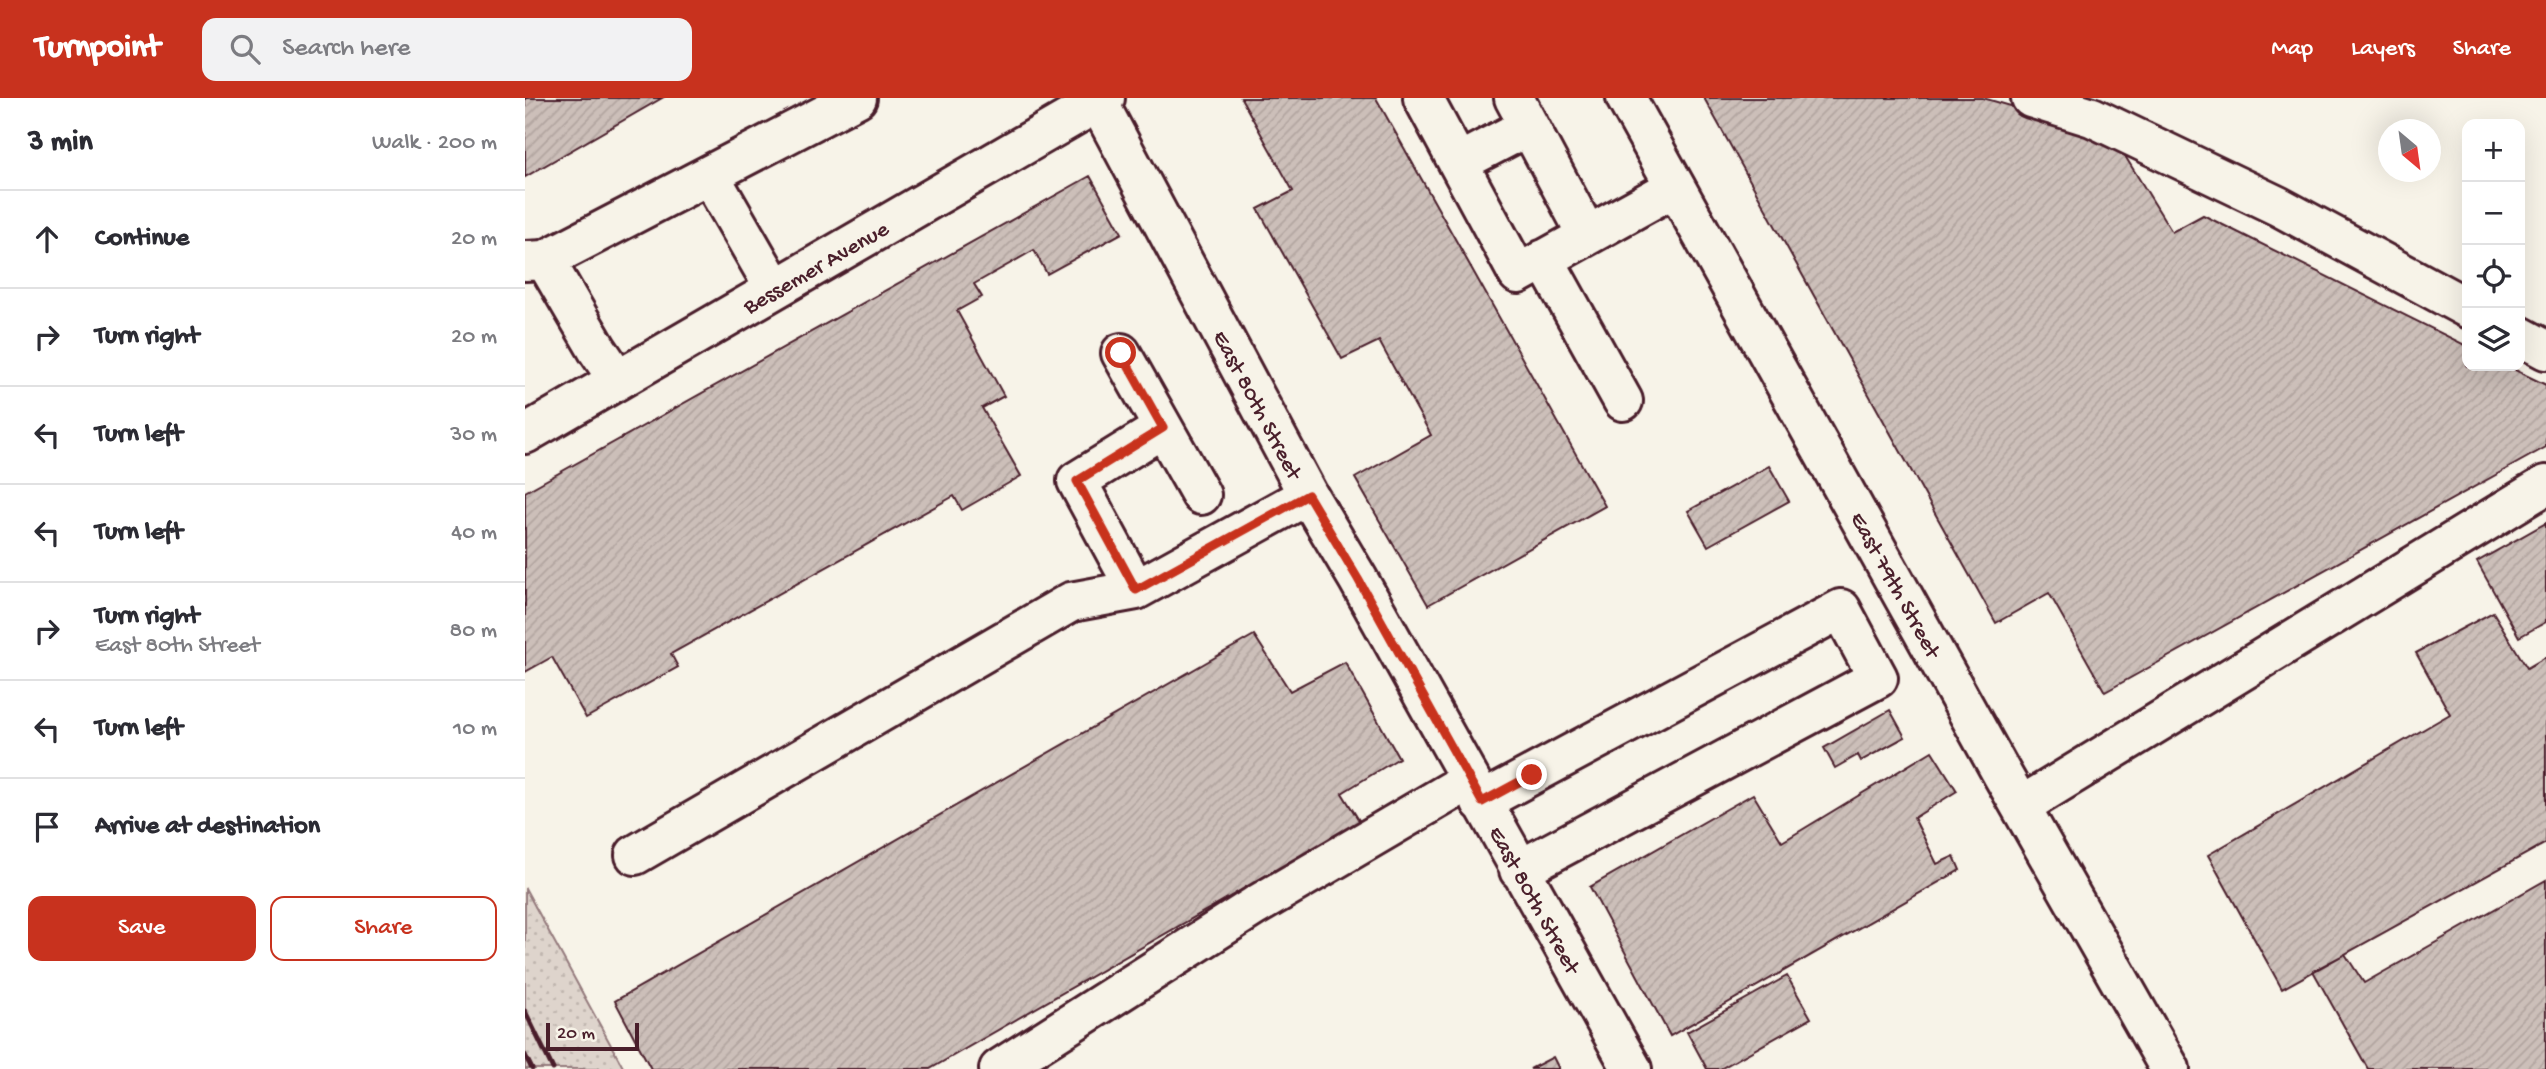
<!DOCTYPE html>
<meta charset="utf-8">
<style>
:root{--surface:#fff;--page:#f2f2f3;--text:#2b2b33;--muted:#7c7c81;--line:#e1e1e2;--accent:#c8321e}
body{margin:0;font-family:"Gochi Hand",sans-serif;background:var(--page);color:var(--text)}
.controls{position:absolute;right:21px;top:21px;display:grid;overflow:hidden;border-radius:14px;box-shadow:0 7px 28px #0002}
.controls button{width:63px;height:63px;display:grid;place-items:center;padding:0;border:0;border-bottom:2px solid var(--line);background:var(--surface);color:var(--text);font:35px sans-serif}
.compass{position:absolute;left:1853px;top:21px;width:63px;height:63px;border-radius:50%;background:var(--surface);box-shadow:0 7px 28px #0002;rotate:151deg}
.scale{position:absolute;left:21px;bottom:18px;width:93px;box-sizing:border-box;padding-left:7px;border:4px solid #4a1f2b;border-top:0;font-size:19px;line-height:24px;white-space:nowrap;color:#4a1f2b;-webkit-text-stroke:5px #f7f3e8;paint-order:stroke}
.stop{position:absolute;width:21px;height:21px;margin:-16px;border:5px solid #c8321e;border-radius:50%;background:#fff}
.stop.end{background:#c8321e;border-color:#fff;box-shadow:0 2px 7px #0008}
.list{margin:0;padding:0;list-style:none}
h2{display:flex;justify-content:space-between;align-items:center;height:91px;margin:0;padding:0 28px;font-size:30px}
h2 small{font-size:23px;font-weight:400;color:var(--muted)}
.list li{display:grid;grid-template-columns:46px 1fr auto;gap:21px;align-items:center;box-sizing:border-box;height:98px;padding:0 28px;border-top:2px solid var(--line)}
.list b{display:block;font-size:26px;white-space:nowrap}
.list p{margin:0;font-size:23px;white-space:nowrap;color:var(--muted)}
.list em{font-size:23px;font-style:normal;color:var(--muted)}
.actions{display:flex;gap:14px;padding:21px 28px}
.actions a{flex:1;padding:16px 0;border:2px solid var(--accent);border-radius:14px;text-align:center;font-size:24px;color:var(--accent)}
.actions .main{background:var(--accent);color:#fff}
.icon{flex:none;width:38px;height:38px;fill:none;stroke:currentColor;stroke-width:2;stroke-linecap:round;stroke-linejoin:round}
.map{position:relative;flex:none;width:2021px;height:971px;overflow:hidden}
header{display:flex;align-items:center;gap:42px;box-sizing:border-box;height:98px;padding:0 35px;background:var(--accent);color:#fff}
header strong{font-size:33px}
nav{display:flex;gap:38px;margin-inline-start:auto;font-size:24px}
.search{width:490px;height:63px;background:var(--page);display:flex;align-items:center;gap:18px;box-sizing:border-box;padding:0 24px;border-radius:14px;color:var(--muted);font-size:26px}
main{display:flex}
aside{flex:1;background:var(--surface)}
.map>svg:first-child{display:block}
</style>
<header>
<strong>Turnpoint</strong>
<div class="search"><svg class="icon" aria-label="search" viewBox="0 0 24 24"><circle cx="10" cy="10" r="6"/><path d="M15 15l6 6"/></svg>Search here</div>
<nav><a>Map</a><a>Layers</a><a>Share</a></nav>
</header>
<main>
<aside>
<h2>3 min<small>Walk · 200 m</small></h2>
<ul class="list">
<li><svg class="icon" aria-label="ahead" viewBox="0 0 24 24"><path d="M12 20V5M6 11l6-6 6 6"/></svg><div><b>Continue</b></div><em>20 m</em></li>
<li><svg class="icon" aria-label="right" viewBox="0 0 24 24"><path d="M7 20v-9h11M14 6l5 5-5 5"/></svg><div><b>Turn right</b></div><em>20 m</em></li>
<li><svg class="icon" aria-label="left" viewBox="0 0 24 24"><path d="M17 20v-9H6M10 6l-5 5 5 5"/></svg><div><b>Turn left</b></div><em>30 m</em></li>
<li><svg class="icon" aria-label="left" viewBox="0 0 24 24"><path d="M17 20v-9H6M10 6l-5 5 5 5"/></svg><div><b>Turn left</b></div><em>40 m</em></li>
<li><svg class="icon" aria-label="right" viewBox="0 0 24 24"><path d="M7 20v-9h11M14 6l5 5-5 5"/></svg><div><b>Turn right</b><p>East 80th Street</p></div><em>80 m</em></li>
<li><svg class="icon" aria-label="left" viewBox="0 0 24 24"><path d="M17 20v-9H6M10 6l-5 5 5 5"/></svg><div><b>Turn left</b></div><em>10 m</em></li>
<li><svg class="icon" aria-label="arrive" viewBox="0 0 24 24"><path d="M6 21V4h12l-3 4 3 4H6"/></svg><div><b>Arrive at destination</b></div></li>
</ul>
<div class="actions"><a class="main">Save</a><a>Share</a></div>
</aside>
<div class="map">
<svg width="2021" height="971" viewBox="0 0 2021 971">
<defs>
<pattern id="grass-dots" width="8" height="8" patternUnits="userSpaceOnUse" patternTransform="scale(1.75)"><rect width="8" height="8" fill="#ded4cc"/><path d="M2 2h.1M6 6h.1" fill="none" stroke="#c0b6af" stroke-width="1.8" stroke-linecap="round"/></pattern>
<pattern id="building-hatch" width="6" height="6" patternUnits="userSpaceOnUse" patternTransform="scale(1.75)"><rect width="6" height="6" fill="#ccbfb9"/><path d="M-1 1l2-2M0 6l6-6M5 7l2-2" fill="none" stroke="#b1a49f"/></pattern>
</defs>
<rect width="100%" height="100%" fill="#f7f3e8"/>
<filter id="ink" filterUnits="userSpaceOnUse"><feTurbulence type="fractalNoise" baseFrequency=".0143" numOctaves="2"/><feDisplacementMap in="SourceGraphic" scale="14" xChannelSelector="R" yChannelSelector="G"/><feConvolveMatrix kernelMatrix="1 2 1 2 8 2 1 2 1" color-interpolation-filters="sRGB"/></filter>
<g filter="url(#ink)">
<!-- grass -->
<path fill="url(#grass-dots)" stroke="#947a7c" stroke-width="2" d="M 0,790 L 99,971 L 0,971 Z"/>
<!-- building -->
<path fill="url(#building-hatch)" stroke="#4a1f2b" stroke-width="2" d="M 0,0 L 137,0 L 0,79 Z
M 716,0 L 851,0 L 1080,408 L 903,507 L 830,380 L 906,337 L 854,243 L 817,261 L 733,111 L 768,93 Z
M 1179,0 L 1458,0 L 1587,37 L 1647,134 L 1678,117 L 1942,248 L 1942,268 L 1982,268 L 2021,287 L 2021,349 L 1580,594 L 1524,495 L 1471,525 Z
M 565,78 L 597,135 L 522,176 L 509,152 L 449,186 L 457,199 L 432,213 L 479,298 L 457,310 L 496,378 L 437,412 L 429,398 L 146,556 L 153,569 L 61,620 L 27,559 L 0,574 L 0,394 Z
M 1244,368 L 1264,403 L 1183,448 L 1163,413 Z
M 2021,425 L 2021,524 L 1994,539 L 1952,464 Z
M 1968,514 L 2002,570 L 2021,559 L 2021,745 L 1757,891 L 1683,757 L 1925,616 L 1891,555 Z
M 729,537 L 765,593 L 820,564 L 874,660 L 817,695 L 835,724 L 405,971 L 126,971 L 90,903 Z
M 1365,612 L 1380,639 L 1336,663 L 1333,657 L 1310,670 L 1299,650 Z
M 1407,653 L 1432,693 L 1389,720 L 1412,766 L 1429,758 L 1435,772 L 1145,938 L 1065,789 L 1228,696 L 1257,744 Z
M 2021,782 L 2021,971 L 1843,971 L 1788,873 L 1820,856 L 1839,885 Z
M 1262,878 L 1286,920 L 1195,971 L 1182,971 L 1162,934 Z
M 1028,959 L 1034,971 L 1005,971 Z"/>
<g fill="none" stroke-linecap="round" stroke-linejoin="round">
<defs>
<path id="minor" d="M 571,0 L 783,397 L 833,481 L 1107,971
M 898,0 L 993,176 L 1150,89
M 989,0 L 1062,137
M 1506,0 L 1567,19 L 1753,108 L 1942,210
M 933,65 L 1004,28
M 185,78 L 250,191
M 1019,161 L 1098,303
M 20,162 L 72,251 L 93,282
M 0,163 L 20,162 L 332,0
M 1995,238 L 2021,252
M 596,255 L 676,397
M 638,330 L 552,383 L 611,492 L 783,397
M 0,336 L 580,0
M 956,704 L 1316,511 L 1353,580 L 994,772
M 1496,708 L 2021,387
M 110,757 L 546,504 L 611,492
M 474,971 L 730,808 L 945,682"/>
<path id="major" d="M 1101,0 L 1477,676 L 1645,971"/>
</defs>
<!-- minor casing -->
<use href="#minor" stroke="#4a1f2b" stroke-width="44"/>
<!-- major casing -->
<use href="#major" stroke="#4a1f2b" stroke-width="44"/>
<!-- minor -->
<use href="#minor" stroke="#f7f3e8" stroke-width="38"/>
<!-- major -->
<use href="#major" stroke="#f7f3e8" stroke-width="38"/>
<!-- rail -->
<path stroke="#4a1f2b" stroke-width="5" d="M 0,913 L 28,971
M 0,957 L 7,971"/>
</g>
</g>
<g fill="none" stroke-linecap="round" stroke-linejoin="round" filter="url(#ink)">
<!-- route -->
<path stroke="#c8321e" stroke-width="9" d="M 596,255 L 638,330 L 552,383 L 611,492 L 783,397 L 833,481 L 957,704 L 1007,677"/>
</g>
<g text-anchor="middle" stroke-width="5" stroke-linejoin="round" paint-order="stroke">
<!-- street labels -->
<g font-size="23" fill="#4a1f2b" stroke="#f7f3e8">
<text transform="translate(290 168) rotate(-30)" y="8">Bessemer Avenue</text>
<text transform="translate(734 306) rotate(62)" y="8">East 80th Street</text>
<text transform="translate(1372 486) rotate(61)" y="8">East 79th Street</text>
<text transform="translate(1011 801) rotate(61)" y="8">East 80th Street</text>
</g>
</g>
</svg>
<div class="controls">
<button>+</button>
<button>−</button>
<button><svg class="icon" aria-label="locate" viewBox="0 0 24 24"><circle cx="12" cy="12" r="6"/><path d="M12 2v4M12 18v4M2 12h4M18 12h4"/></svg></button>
<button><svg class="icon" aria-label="layers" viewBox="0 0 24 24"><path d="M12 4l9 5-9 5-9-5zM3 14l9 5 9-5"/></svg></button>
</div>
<svg class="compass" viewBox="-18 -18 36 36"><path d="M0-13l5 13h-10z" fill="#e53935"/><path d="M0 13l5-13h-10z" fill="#7c7c81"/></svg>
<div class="scale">20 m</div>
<div class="stop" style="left:596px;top:255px"></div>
<div class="stop end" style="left:1007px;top:677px"></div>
</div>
</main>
